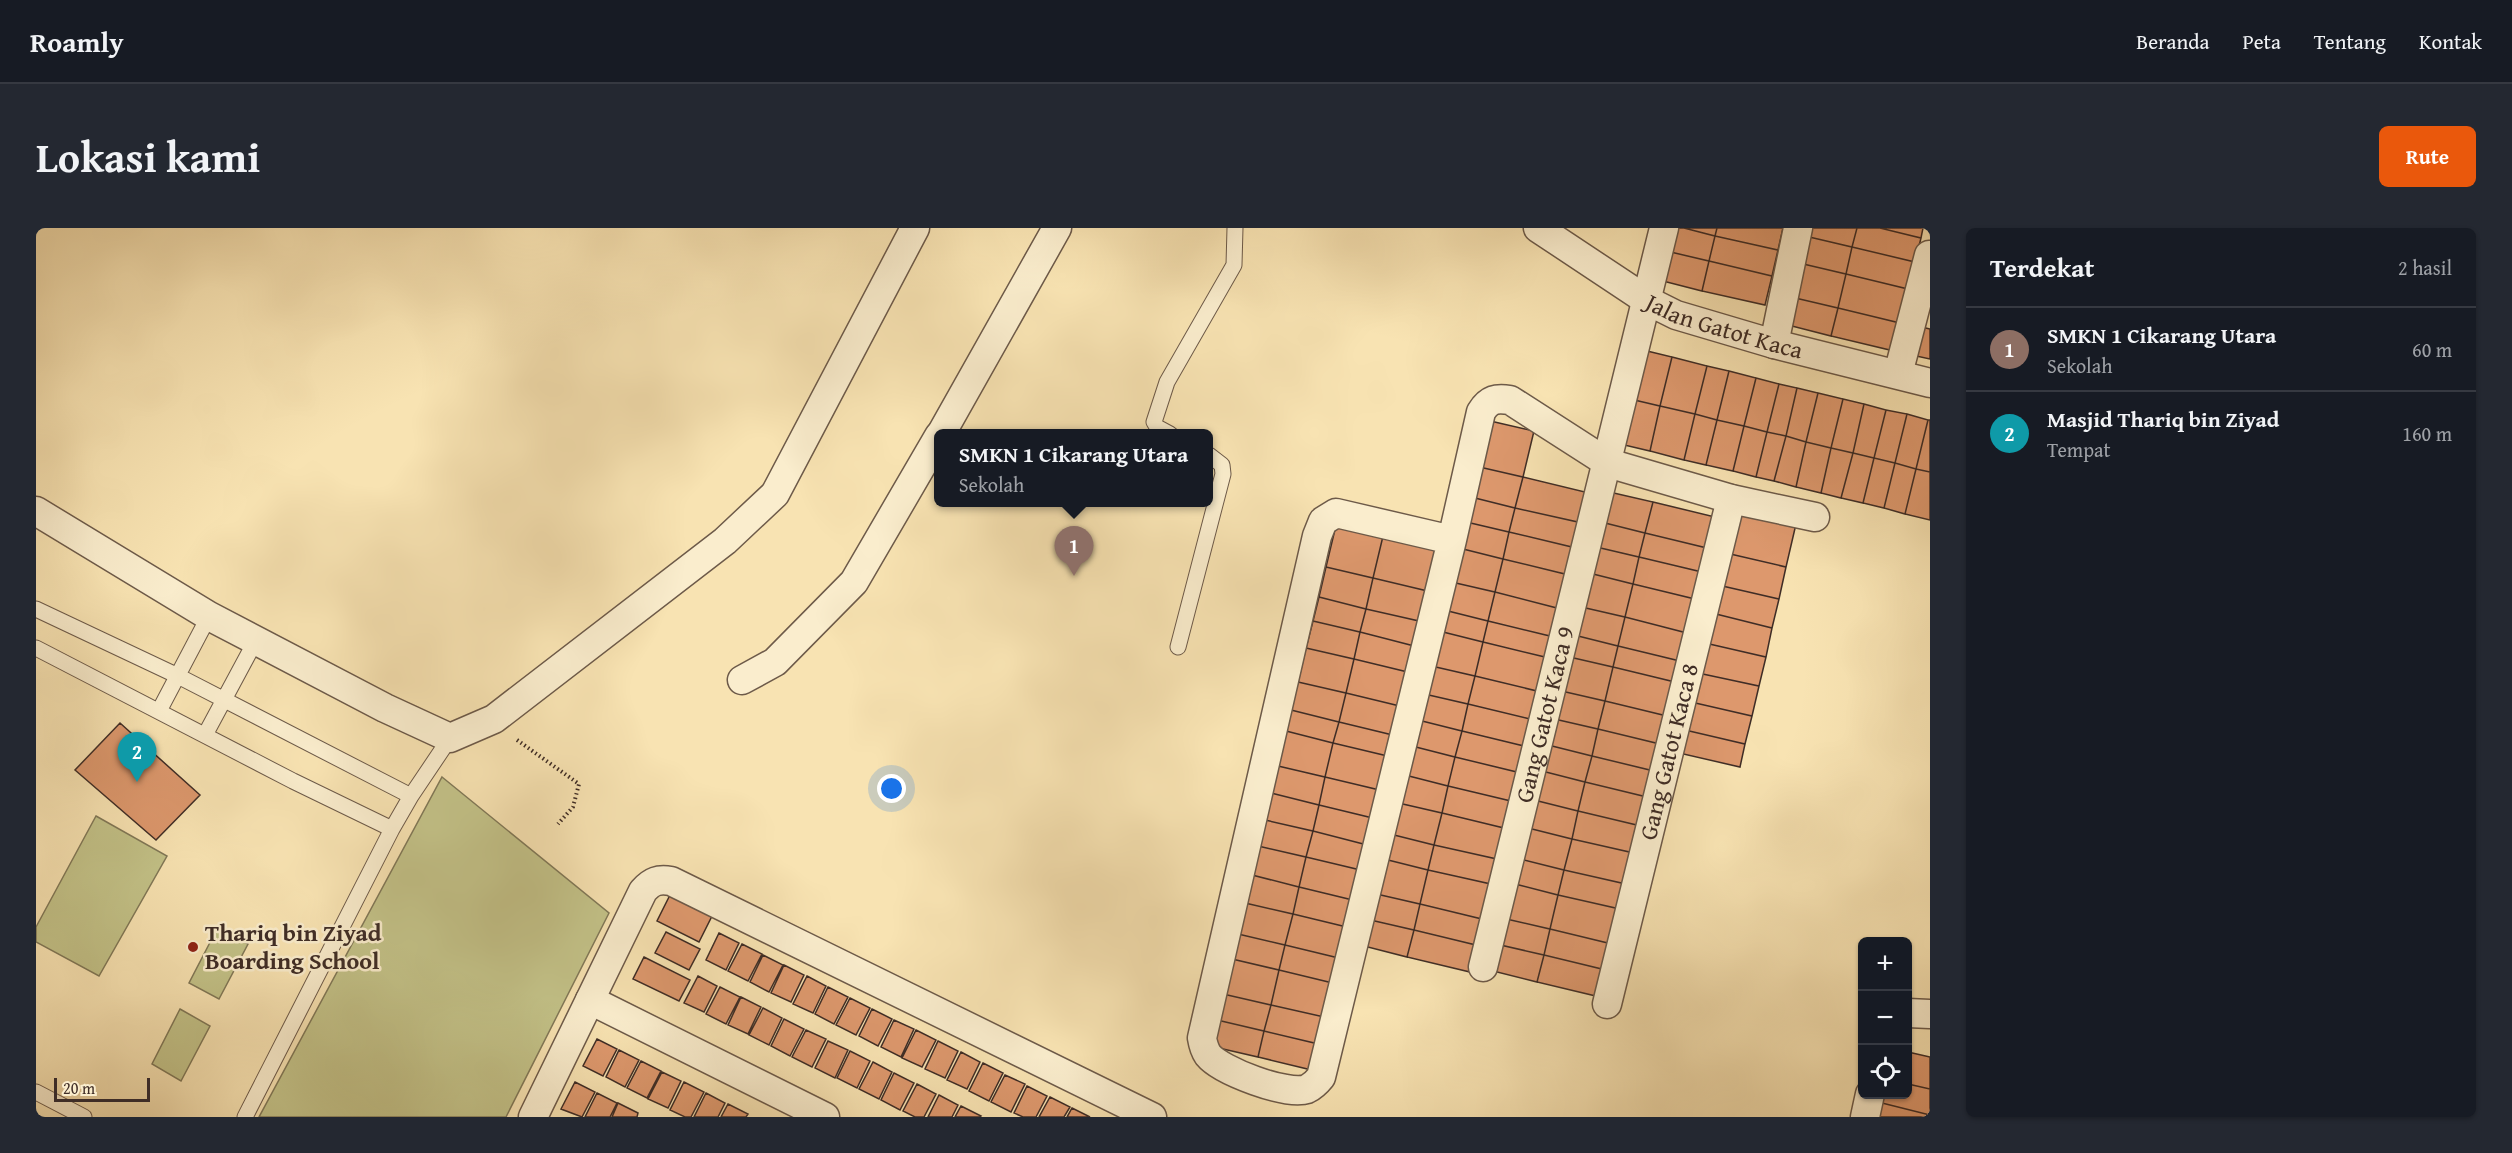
<!DOCTYPE html>
<html lang="id">
<meta charset="utf-8">
<style>
:root{--surface:#171b24;--page:#242831;--text:#f1f3f6;--muted:#9ea1a6;--line:#363941;--accent:#ea580c}
body{margin:0;font-family:"Gentium Book Plus",serif;background:var(--page);color:var(--text)}
.controls{position:absolute;right:18px;bottom:18px;display:grid;overflow:hidden;border-radius:9px;box-shadow:0 2px 4px #0004}
.controls button{width:54px;height:54px;display:grid;place-items:center;padding:0;border:0;border-bottom:2px solid var(--line);background:var(--surface);color:var(--text);font:30px sans-serif}
.scale{position:absolute;left:18px;bottom:15px;width:96px;box-sizing:border-box;padding-left:6px;border:3px solid #3f2d26;border-top:0;font-size:16px;line-height:21px;white-space:nowrap;color:#3f2d26;-webkit-text-stroke:4px #faedcd;paint-order:stroke}
.you{position:absolute;left:856px;top:561px;width:21px;height:21px;margin:-15px;border:4px solid #fff;border-radius:50%;background:#1a73e8;box-shadow:0 0 0 9px #1a73e833}
.badge{display:grid;place-items:center;width:39px;height:39px;border-radius:50%;background:var(--accent);color:#fff;font-size:20px;font-weight:700}
.pin{position:absolute;translate:-50% -50px;filter:drop-shadow(0 2px 3px #0008)}
.pin::after{content:'';position:absolute;top:32px;width:21px;height:18px;background:inherit;clip-path:polygon(0 0,100% 0,50% 100%)}
.popup{position:absolute;left:898px;top:201px;width:279px;height:78px;box-sizing:border-box;display:grid;place-content:center;border-radius:9px;background:var(--surface);filter:drop-shadow(0 2px 4px #0005);font-size:20px;white-space:nowrap;color:var(--muted)}
.popup b{font-size:22px;color:var(--text)}
.popup::after{content:'';position:absolute;left:50%;top:100%;margin-left:-12px;border:12px solid transparent;border-top-color:var(--surface)}
.list{margin:0;padding:0;list-style:none}
h2{display:flex;justify-content:space-between;align-items:center;height:78px;margin:0;padding:0 24px;font-size:26px}
h2 small{font-size:20px;font-weight:400;color:var(--muted)}
.list li{display:grid;grid-template-columns:39px 1fr auto;gap:18px;align-items:center;box-sizing:border-box;height:84px;padding:0 24px;border-top:2px solid var(--line)}
.list b{display:block;font-size:22px;white-space:nowrap}
.list p{margin:0;font-size:20px;white-space:nowrap;color:var(--muted)}
.list em{font-size:20px;font-style:normal;color:var(--muted)}
.icon{flex:none;width:33px;height:33px;fill:none;stroke:currentColor;stroke-width:2;stroke-linecap:round;stroke-linejoin:round}
.map{position:relative;flex:none;width:1894px;height:889px;overflow:hidden;border-radius:9px}
header{display:flex;align-items:center;gap:36px;box-sizing:border-box;height:84px;padding:0 30px;background:var(--surface);border-bottom:2px solid var(--line)}
header strong{font-size:28px}
nav{display:flex;gap:33px;margin-inline-start:auto;font-size:21px}
.intro{display:flex;align-items:center;justify-content:space-between;box-sizing:border-box;height:144px;padding:0 36px}
h1{margin:0;font-size:42px}
.button{padding:15px 27px;border-radius:9px;background:var(--accent);color:#fff;font-size:21px;font-weight:700}
main{display:flex;gap:36px;padding:0 36px}
aside{flex:1;background:var(--surface);border-radius:9px;box-shadow:0 2px 4px #0004}
.map>svg:first-child{display:block}
</style>
<header>
<strong>Roamly</strong>
<nav><a>Beranda</a><a>Peta</a><a>Tentang</a><a>Kontak</a></nav>
</header>
<div class="intro"><h1>Lokasi kami</h1><a class="button">Rute</a></div>
<main>
<div class="map">
<svg width="1894" height="889" viewBox="0 0 1894 889">
<rect width="100%" height="100%" fill="#f8e3b2"/>
<filter id="stains"><feTurbulence type="fractalNoise" baseFrequency=".00333" numOctaves="4"/><feColorMatrix values="0 0 0 0 .2 0 0 0 0 .09 0 0 0 0 .02 0 0 0 .5 -.17"/></filter>
<radialGradient id="worn" r=".72"><stop offset=".6" stop-color="#630" stop-opacity="0"/><stop offset="1" stop-color="#630" stop-opacity=".3"/></radialGradient>
<!-- green -->
<path fill="#c3c288" stroke="#817857" stroke-width="1.5" d="M 406,549 L 573,685 L 470,889 L 223,889 Z
M 60,588 L 131,628 L 63,748 L 0,714 L 0,699 Z
M 182,699 L 212,716 L 183,771 L 153,755 Z
M 144,781 L 174,798 L 145,853 L 116,836 Z"/>
<!-- building -->
<path fill="#dd986d" stroke="#3f2d26" stroke-width="1.5" d="M 1631,0 L 1648,0 L 1679,8 L 1673,33 L 1626,22 Z
M 1648,0 L 1681,0 L 1679,8 Z
M 1681,0 L 1747,0 L 1742,22 L 1679,8 Z
M 1771,0 L 1821,0 L 1816,19 L 1769,8 Z
M 1821,0 L 1844,0 L 1885,10 L 1879,34 L 1816,19 Z
M 1844,0 L 1887,0 L 1885,10 Z
M 1679,8 L 1742,22 L 1736,48 L 1673,33 Z
M 1769,8 L 1816,19 L 1810,46 L 1763,35 Z
M 1816,19 L 1879,34 L 1872,61 L 1810,46 Z
M 1626,22 L 1673,33 L 1666,63 L 1619,51 Z
M 1673,33 L 1736,48 L 1729,77 L 1666,63 Z
M 1763,35 L 1810,46 L 1802,80 L 1755,69 Z
M 1810,46 L 1872,61 L 1864,95 L 1802,80 Z
M 1755,69 L 1802,80 L 1795,108 L 1748,96 Z
M 1802,80 L 1864,95 L 1858,123 L 1795,108 Z
M 1877,97 L 1894,101 L 1894,131 L 1871,126 Z
M 1607,122 L 1636,129 L 1624,178 L 1594,171 Z
M 1636,129 L 1671,138 L 1659,186 L 1624,178 Z
M 1671,138 L 1693,143 L 1681,192 L 1659,186 Z
M 1693,143 L 1720,150 L 1708,198 L 1681,192 Z
M 1720,150 L 1743,156 L 1731,204 L 1708,198 Z
M 1743,156 L 1761,160 L 1750,208 L 1731,204 Z
M 1761,160 L 1782,165 L 1770,214 L 1750,208 Z
M 1782,165 L 1807,171 L 1795,220 L 1770,214 Z
M 1594,171 L 1624,178 L 1614,223 L 1584,216 Z
M 1807,171 L 1828,176 L 1817,225 L 1795,220 Z
M 1828,176 L 1850,182 L 1838,230 L 1817,225 Z
M 1624,178 L 1659,186 L 1648,232 L 1614,223 Z
M 1850,182 L 1871,186 L 1859,235 L 1838,230 Z
M 1659,186 L 1681,192 L 1670,237 L 1648,232 Z
M 1871,186 L 1892,192 L 1880,241 L 1859,235 Z
M 1450,192 L 1498,203 L 1487,249 L 1439,238 Z
M 1681,192 L 1708,198 L 1697,243 L 1670,237 Z
M 1892,192 L 1894,192 L 1894,244 L 1880,241 Z
M 1708,198 L 1731,204 L 1720,249 L 1697,243 Z
M 1731,204 L 1750,208 L 1738,253 L 1720,249 Z
M 1750,208 L 1770,214 L 1760,259 L 1738,253 Z
M 1770,214 L 1795,220 L 1785,265 L 1760,259 Z
M 1795,220 L 1817,225 L 1805,270 L 1785,265 Z
M 1817,225 L 1838,230 L 1827,275 L 1805,270 Z
M 1838,230 L 1859,235 L 1848,280 L 1827,275 Z
M 1859,235 L 1880,241 L 1869,286 L 1848,280 Z
M 1439,238 L 1487,249 L 1479,280 L 1431,268 Z
M 1880,241 L 1894,244 L 1894,292 L 1869,286 Z
M 1487,249 L 1549,264 L 1542,294 L 1479,280 Z
M 1569,263 L 1617,274 L 1609,305 L 1561,293 Z
M 1431,268 L 1479,280 L 1473,304 L 1426,293 Z
M 1617,274 L 1679,289 L 1671,320 L 1609,305 Z
M 1479,280 L 1542,294 L 1536,319 L 1473,304 Z
M 1700,282 L 1760,296 L 1750,339 L 1690,325 Z
M 1301,293 L 1348,304 L 1337,350 L 1290,339 Z
M 1426,293 L 1473,304 L 1467,331 L 1419,319 Z
M 1561,293 L 1609,305 L 1603,329 L 1556,318 Z
M 1348,304 L 1411,319 L 1400,365 L 1337,350 Z
M 1473,304 L 1536,319 L 1529,346 L 1467,331 Z
M 1609,305 L 1671,320 L 1666,344 L 1603,329 Z
M 1556,318 L 1603,329 L 1597,356 L 1549,344 Z
M 1419,319 L 1467,331 L 1459,364 L 1411,353 Z
M 1690,325 L 1750,339 L 1743,371 L 1682,357 Z
M 1603,329 L 1666,344 L 1659,371 L 1597,356 Z
M 1467,331 L 1529,346 L 1521,380 L 1459,364 Z
M 1290,339 L 1337,350 L 1330,381 L 1283,369 Z
M 1549,344 L 1597,356 L 1589,389 L 1541,378 Z
M 1337,350 L 1400,365 L 1392,395 L 1330,381 Z
M 1411,353 L 1459,364 L 1452,393 L 1404,381 Z
M 1597,356 L 1659,371 L 1651,405 L 1589,389 Z
M 1682,357 L 1743,371 L 1736,400 L 1676,385 Z
M 1459,364 L 1521,380 L 1514,408 L 1452,393 Z
M 1283,369 L 1330,381 L 1324,404 L 1277,393 Z
M 1541,378 L 1589,389 L 1582,418 L 1534,406 Z
M 1330,381 L 1392,395 L 1386,420 L 1324,404 Z
M 1404,381 L 1452,393 L 1447,414 L 1399,402 Z
M 1676,385 L 1736,400 L 1730,429 L 1669,415 Z
M 1589,389 L 1651,405 L 1644,433 L 1582,418 Z
M 1277,393 L 1324,404 L 1318,431 L 1270,420 Z
M 1452,393 L 1514,408 L 1509,429 L 1447,414 Z
M 1399,402 L 1447,414 L 1439,448 L 1391,437 Z
M 1324,404 L 1386,420 L 1380,446 L 1318,431 Z
M 1534,406 L 1582,418 L 1577,439 L 1529,428 Z
M 1447,414 L 1509,429 L 1501,463 L 1439,448 Z
M 1669,415 L 1730,429 L 1723,458 L 1662,445 Z
M 1582,418 L 1644,433 L 1639,454 L 1577,439 Z
M 1270,420 L 1318,431 L 1310,465 L 1262,454 Z
M 1529,428 L 1577,439 L 1569,473 L 1521,462 Z
M 1318,431 L 1380,446 L 1372,480 L 1310,465 Z
M 1391,437 L 1439,448 L 1432,476 L 1384,465 Z
M 1577,439 L 1639,454 L 1631,488 L 1569,473 Z
M 1662,445 L 1723,458 L 1716,488 L 1655,474 Z
M 1439,448 L 1501,463 L 1494,491 L 1432,476 Z
M 1262,454 L 1310,465 L 1303,494 L 1255,482 Z
M 1521,462 L 1569,473 L 1562,501 L 1514,490 Z
M 1310,465 L 1372,480 L 1365,509 L 1303,494 Z
M 1384,465 L 1432,476 L 1426,503 L 1378,491 Z
M 1569,473 L 1631,488 L 1624,516 L 1562,501 Z
M 1655,474 L 1716,488 L 1709,516 L 1649,502 Z
M 1432,476 L 1494,491 L 1488,518 L 1426,503 Z
M 1255,482 L 1303,494 L 1297,515 L 1250,503 Z
M 1514,490 L 1562,501 L 1556,528 L 1508,516 Z
M 1378,491 L 1426,503 L 1419,529 L 1372,517 Z
M 1303,494 L 1365,509 L 1360,530 L 1297,515 Z
M 84,495 L 164,567 L 120,612 L 39,542 Z
M 1562,501 L 1624,516 L 1618,543 L 1556,528 Z
M 1649,502 L 1709,516 L 1704,539 L 1643,525 Z
M 1250,503 L 1297,515 L 1289,549 L 1242,538 Z
M 1426,503 L 1488,518 L 1481,544 L 1419,529 Z
M 1297,515 L 1360,530 L 1352,564 L 1289,549 Z
M 1508,516 L 1556,528 L 1549,554 L 1502,542 Z
M 1372,517 L 1419,529 L 1412,558 L 1365,546 Z
M 1556,528 L 1618,543 L 1611,569 L 1549,554 Z
M 1419,529 L 1481,544 L 1475,573 L 1412,558 Z
M 1242,538 L 1289,549 L 1283,577 L 1235,565 Z
M 1502,542 L 1549,554 L 1542,583 L 1494,571 Z
M 1365,546 L 1412,558 L 1406,585 L 1358,574 Z
M 1289,549 L 1352,564 L 1345,592 L 1283,577 Z
M 1549,554 L 1611,569 L 1605,598 L 1542,583 Z
M 1412,558 L 1475,573 L 1468,600 L 1406,585 Z
M 1235,565 L 1283,577 L 1277,603 L 1229,592 Z
M 1494,571 L 1542,583 L 1536,611 L 1488,599 Z
M 1358,574 L 1406,585 L 1398,617 L 1350,605 Z
M 1283,577 L 1345,592 L 1339,619 L 1277,603 Z
M 1542,583 L 1605,598 L 1598,625 L 1536,611 Z
M 1406,585 L 1468,600 L 1461,631 L 1398,617 Z
M 1229,592 L 1277,603 L 1270,629 L 1222,618 Z
M 1488,599 L 1536,611 L 1528,642 L 1480,630 Z
M 1277,603 L 1339,619 L 1333,644 L 1270,629 Z
M 1350,605 L 1398,617 L 1392,642 L 1344,630 Z
M 1536,611 L 1598,625 L 1590,656 L 1528,642 Z
M 1398,617 L 1461,631 L 1455,656 L 1392,642 Z
M 1222,618 L 1270,629 L 1263,659 L 1216,647 Z
M 1270,629 L 1333,644 L 1325,674 L 1263,659 Z
M 1344,630 L 1392,642 L 1384,676 L 1336,665 Z
M 1480,630 L 1528,642 L 1522,667 L 1475,655 Z
M 1392,642 L 1455,656 L 1446,691 L 1384,676 Z
M 1528,642 L 1590,656 L 1584,681 L 1522,667 Z
M 1216,647 L 1263,659 L 1257,686 L 1209,675 Z
M 1475,655 L 1522,667 L 1514,701 L 1466,690 Z
M 1263,659 L 1325,674 L 1319,701 L 1257,686 Z
M 1336,665 L 1384,676 L 1378,702 L 1330,691 Z
M 634,667 L 676,688 L 663,714 L 621,693 Z
M 1522,667 L 1584,681 L 1576,716 L 1514,701 Z
M 1209,675 L 1257,686 L 1249,717 L 1202,706 Z
M 1384,676 L 1446,691 L 1440,717 L 1378,702 Z
M 1257,686 L 1319,701 L 1311,732 L 1249,717 Z
M 1466,690 L 1514,701 L 1508,727 L 1460,716 Z
M 1330,691 L 1378,702 L 1371,729 L 1324,717 Z
M 1514,701 L 1576,716 L 1570,742 L 1508,727 Z
M 1378,702 L 1440,717 L 1434,744 L 1371,729 Z
M 630,704 L 664,721 L 653,742 L 619,725 Z
M 683,705 L 703,715 L 690,742 L 670,732 Z
M 1202,706 L 1249,717 L 1243,742 L 1196,731 Z
M 706,716 L 726,726 L 712,753 L 692,743 Z
M 1460,716 L 1508,727 L 1501,754 L 1453,742 Z
M 1249,717 L 1311,732 L 1305,757 L 1243,742 Z
M 727,727 L 747,737 L 733,764 L 714,754 Z
M 1508,727 L 1570,742 L 1564,769 L 1501,754 Z
M 608,729 L 654,752 L 643,773 L 597,751 Z
M 1196,731 L 1243,742 L 1235,777 L 1187,766 Z
M 748,737 L 768,747 L 755,774 L 735,765 Z
M 1243,742 L 1305,757 L 1297,791 L 1235,777 Z
M 662,748 L 681,758 L 668,784 L 648,775 Z
M 771,748 L 790,758 L 777,785 L 757,776 Z
M 684,759 L 704,769 L 690,796 L 670,786 Z
M 792,759 L 812,769 L 798,796 L 779,786 Z
M 1187,766 L 1235,777 L 1228,803 L 1181,792 Z
M 705,769 L 725,779 L 712,806 L 692,797 Z
M 814,770 L 834,780 L 820,807 L 800,797 Z
M 1235,777 L 1297,791 L 1291,818 L 1228,803 Z
M 727,780 L 746,790 L 733,817 L 713,807 Z
M 836,781 L 856,791 L 842,818 L 823,808 Z
M 748,791 L 768,801 L 754,828 L 735,818 Z
M 858,792 L 878,801 L 865,829 L 845,819 Z
M 1181,792 L 1228,803 L 1222,829 L 1174,818 Z
M 770,802 L 790,811 L 776,839 L 756,829 Z
M 880,802 L 900,812 L 886,839 L 866,830 Z
M 1228,803 L 1291,818 L 1284,844 L 1222,829 Z
M 561,811 L 581,821 L 567,848 L 547,838 Z
M 792,813 L 812,822 L 799,850 L 779,840 Z
M 902,813 L 922,823 L 909,850 L 889,841 Z
M 583,822 L 603,832 L 589,859 L 570,849 Z
M 814,823 L 834,833 L 821,860 L 801,850 Z
M 925,824 L 944,834 L 931,861 L 911,852 Z
M 1872,824 L 1894,829 L 1894,861 L 1872,856 Z
M 605,833 L 625,843 L 611,870 L 591,860 Z
M 837,834 L 856,844 L 843,871 L 823,861 Z
M 947,835 L 967,845 L 953,873 L 933,863 Z
M 626,844 L 645,853 L 632,880 L 612,871 Z
M 858,845 L 878,855 L 864,882 L 845,872 Z
M 969,847 L 989,856 L 975,884 L 955,874 Z
M 539,854 L 559,864 L 546,889 L 525,881 Z
M 648,854 L 668,864 L 655,889 L 649,889 L 634,882 Z
M 881,856 L 900,866 L 888,889 L 879,889 L 867,883 Z
M 1872,856 L 1894,861 L 1894,887 L 1846,875 L 1848,866 L 1872,866 Z
M 991,858 L 1011,868 L 1000,889 L 987,889 L 978,885 Z
M 561,865 L 581,875 L 574,889 L 549,889 Z
M 670,865 L 689,875 L 682,889 L 658,889 Z
M 903,867 L 922,877 L 916,889 L 892,889 Z
M 1014,869 L 1034,879 L 1028,889 L 1003,889 Z
M 582,875 L 602,885 L 601,889 L 576,889 Z
M 1846,875 L 1894,887 L 1893,889 L 1843,889 Z
M 692,876 L 712,886 L 710,889 L 685,889 Z
M 925,878 L 945,888 L 944,889 L 919,889 Z
M 1036,880 L 1054,889 L 1031,889 Z"/>
<g fill="none" stroke-linecap="round" stroke-linejoin="round">
<defs>
<path id="service" d="M 1134,206 L 1121,199 L 1118,194 L 1131,154 L 1198,37 L 1199,0
M 0,381 L 142,448 L 375,568
M 1142,419 L 1187,246 L 1186,237 L 1173,227
M 0,420 L 257,553 L 356,601
M 123,483 L 173,388
M 169,507 L 220,412
M 0,864 L 48,889
M 209,889 L 356,601 L 375,568 L 414,510"/>
<g id="minor">
<path id="s1" d="M 1502,0 L 1612,73 L 1640,87 L 1738,116 L 1894,155"/>
<path d="M 1738,116 L 1762,0"/>
<path d="M 1862,146 L 1893,27"/>
<path d="M 905,206 L 1021,0"/>
<path d="M 0,283 L 173,388 L 349,480 L 414,510 L 458,491 L 689,313 L 739,266 L 879,0"/>
<path d="M 1416,312 L 1300,285 L 1287,293 L 1281,308 L 1166,810 C 1167,816 1168,821 1172,827 C 1185,843 1251,868 1271,861 C 1277,858 1281,854 1285,849 L 1416,312 L 1445,184 C 1453,171 1460,170 1474,172 L 1572,235 L 1695,271 L 1779,289"/>
<path d="M 706,452 L 739,434 L 818,354 L 903,208"/>
<path id="s2" d="M 1447,739 L 1628,0"/>
<path d="M 554,772 L 789,889"/>
<path id="s3" d="M 1571,776 L 1695,271"/>
<path d="M 1872,785 L 1894,786"/>
<path d="M 497,889 L 607,663 C 616,653 622,651 635,653 L 1116,889"/>
<path d="M 1829,889 L 1834,866"/>
</g>
</defs>
<!-- service casing -->
<use href="#service" stroke="#6d5a49" stroke-width="17"/>
<!-- minor casing -->
<use href="#minor" stroke="#6d5a49" stroke-width="31"/>
<!-- path -->
<path stroke="#3f2d26" stroke-width="4" stroke-dasharray="1.5 3" stroke-linecap="butt" d="M 481,512 L 543,556 L 537,579 L 522,596"/>
<!-- service -->
<use href="#service" stroke="#faedcd" stroke-width="15"/>
<!-- minor -->
<use href="#minor" stroke="#faedcd" stroke-width="28"/>
</g>
<!-- markers -->
<circle fill="#8f2418" stroke="#faedcd" stroke-width="2" cx="157" cy="719" r="6"/>
<g text-anchor="middle" stroke-width="5" stroke-linejoin="round" paint-order="stroke">
<!-- street labels -->
<g font-size="24" fill="#3f2d26" stroke="#faedcd">
<text dy="8" stroke="none"><textPath href="#s1" startOffset="213">Jalan Gatot Kaca</textPath></text>
<text dy="8" stroke="none"><textPath href="#s2" startOffset="260">Gang Gatot Kaca 9</textPath></text>
<text dy="8" stroke="none"><textPath href="#s3" startOffset="260">Gang Gatot Kaca 8</textPath></text>
</g>
<!-- poi labels -->
<g font-size="24" font-weight="bold" fill="#3f2d26" stroke="#faedcd" text-anchor="start">
<text x="169" y="713">Thariq bin Ziyad<tspan x="169" dy="28">Boarding School</tspan></text>
</g>
</g>
<rect width="100%" height="100%" filter="url(#stains)"/>
<rect width="100%" height="100%" fill="url(#worn)"/>
</svg>
<div class="controls">
<button>+</button>
<button>−</button>
<button><svg class="icon" aria-label="locate" viewBox="0 0 24 24"><circle cx="12" cy="12" r="6"/><path d="M12 2v4M12 18v4M2 12h4M18 12h4"/></svg></button>
</div>
<div class="scale">20 m</div>
<div class="you"></div>
<div class="pin badge" style="left:1038px;top:348px;background:#8d6e63">1</div>
<div class="popup"><b>SMKN 1 Cikarang Utara</b>Sekolah</div>
<div class="pin badge" style="left:101px;top:554px;background:#0f9aa8">2</div>
</div>
<aside>
<h2>Terdekat<small>2 hasil</small></h2>
<ul class="list">
<li><span class="badge" style="background:#8d6e63">1</span><div><b>SMKN 1 Cikarang Utara</b><p>Sekolah</p></div><em>60 m</em></li>
<li><span class="badge" style="background:#0f9aa8">2</span><div><b>Masjid Thariq bin Ziyad</b><p>Tempat</p></div><em>160 m</em></li>
</ul>
</aside>
</main>
